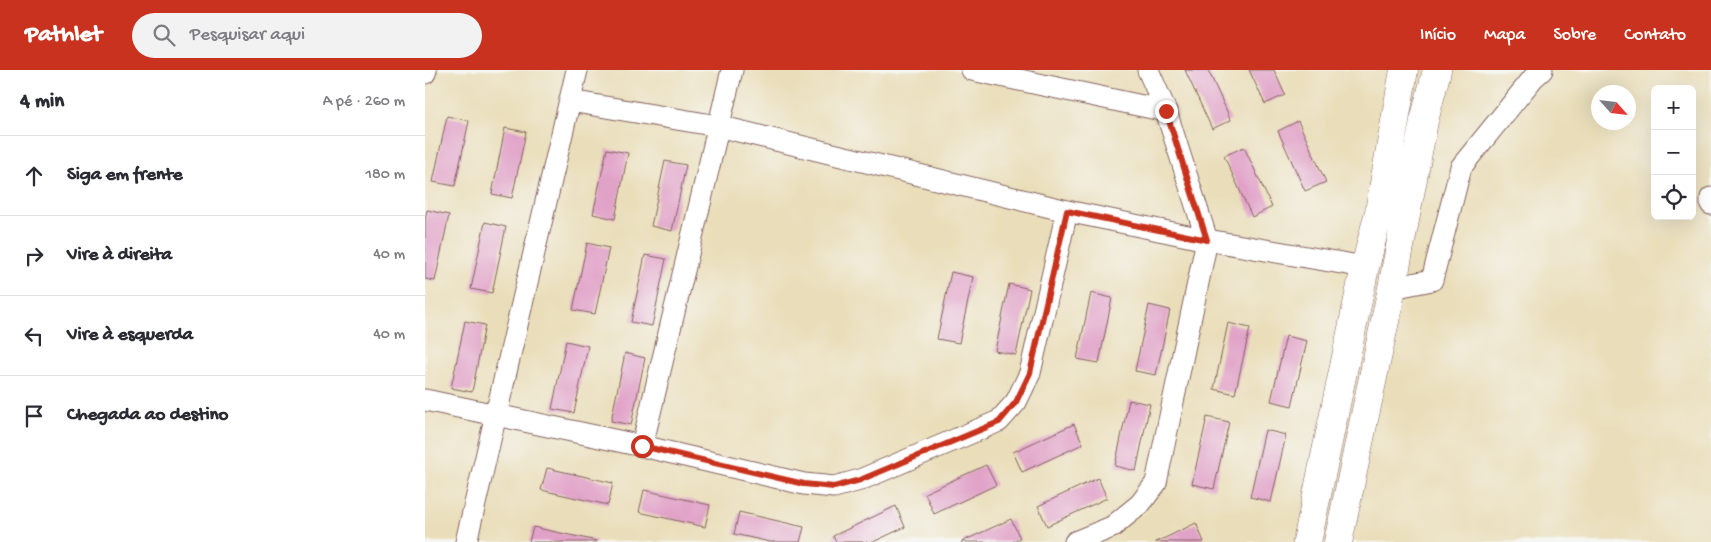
<!DOCTYPE html>
<html lang="pt">
<meta charset="utf-8">
<style>
:root{--surface:#fff;--page:#f2f2f3;--text:#2b2b33;--muted:#7c7c81;--line:#e1e1e2;--accent:#c8321e}
body{margin:0;font-family:"Gochi Hand",sans-serif;background:var(--page);color:var(--text)}
.controls{position:absolute;right:15px;top:15px;display:grid;overflow:hidden;border-radius:8px;box-shadow:0 5px 20px #0002}
.controls button{width:45px;height:45px;display:grid;place-items:center;padding:0;border:0;border-bottom:1px solid var(--line);background:var(--surface);color:var(--text);font:25px sans-serif}
.compass{position:absolute;left:1166px;top:15px;width:45px;height:45px;border-radius:50%;background:var(--surface);box-shadow:0 5px 20px #0002;rotate:117deg}
.stop{position:absolute;width:15px;height:15px;margin:-11px;border:4px solid #c8321e;border-radius:50%;background:#fff}
.stop.end{background:#c8321e;border-color:#fff;box-shadow:0 1px 5px #0008}
.list{margin:0;padding:0;list-style:none}
h2{display:flex;justify-content:space-between;align-items:center;height:65px;margin:0;padding:0 20px;font-size:21px}
h2 small{font-size:16px;font-weight:400;color:var(--muted)}
.list li{display:grid;grid-template-columns:32px 1fr auto;gap:15px;align-items:center;box-sizing:border-box;height:80px;padding:0 20px;border-top:1px solid var(--line)}
.list b{display:block;font-size:19px;white-space:nowrap}
.list em{font-size:16px;font-style:normal;color:var(--muted)}
.icon{flex:none;width:28px;height:28px;fill:none;stroke:currentColor;stroke-width:2;stroke-linecap:round;stroke-linejoin:round}
.map{position:relative;flex:none;width:1286px;height:472px;overflow:hidden}
header{display:flex;align-items:center;gap:30px;box-sizing:border-box;height:70px;padding:0 25px;background:var(--accent);color:#fff}
header strong{font-size:24px}
nav{display:flex;gap:28px;margin-inline-start:auto;font-size:18px}
.search{width:350px;height:45px;background:var(--page);display:flex;align-items:center;gap:12px;box-sizing:border-box;padding:0 18px;border-radius:28px;color:var(--muted);font-size:19px}
main{display:flex}
aside{flex:1;background:var(--surface)}
.map>svg:first-child{display:block}
</style>
<header>
<strong>Pathlet</strong>
<div class="search"><svg class="icon" aria-label="search" viewBox="0 0 24 24"><circle cx="10" cy="10" r="6"/><path d="M15 15l6 6"/></svg>Pesquisar aqui</div>
<nav><a>Início</a><a>Mapa</a><a>Sobre</a><a>Contato</a></nav>
</header>
<main>
<aside>
<h2>4 min<small>A pé · 260 m</small></h2>
<ul class="list">
<li><svg class="icon" aria-label="ahead" viewBox="0 0 24 24"><path d="M12 20V5M6 11l6-6 6 6"/></svg><div><b>Siga em frente</b></div><em>180 m</em></li>
<li><svg class="icon" aria-label="right" viewBox="0 0 24 24"><path d="M7 20v-9h11M14 6l5 5-5 5"/></svg><div><b>Vire à direita</b></div><em>40 m</em></li>
<li><svg class="icon" aria-label="left" viewBox="0 0 24 24"><path d="M17 20v-9H6M10 6l-5 5 5 5"/></svg><div><b>Vire à esquerda</b></div><em>40 m</em></li>
<li><svg class="icon" aria-label="arrive" viewBox="0 0 24 24"><path d="M6 21V4h12l-3 4 3 4H6"/></svg><div><b>Chegada ao destino</b></div></li>
</ul>
</aside>
<div class="map">
<svg width="1286" height="472" viewBox="0 0 1286 472">
<rect width="100%" height="100%" fill="#f6f6f2"/>
<filter id="ink" filterUnits="userSpaceOnUse"><feTurbulence type="fractalNoise" baseFrequency=".02" numOctaves="2"/><feDisplacementMap in="SourceGraphic" scale="10" xChannelSelector="R" yChannelSelector="G"/><feConvolveMatrix kernelMatrix="1 2 1 2 8 2 1 2 1" color-interpolation-filters="sRGB"/></filter>
<filter id="wash" filterUnits="userSpaceOnUse"><feTurbulence type="fractalNoise" baseFrequency=".0096" numOctaves="4" result="noise"/><feDisplacementMap in="SourceGraphic" scale="20" xChannelSelector="R" yChannelSelector="G"/><feGaussianBlur stdDeviation="1.12" result="paint"/><feColorMatrix in="noise" values="0 0 0 0 0 0 0 0 0 0 0 0 0 0 0 0 0 1.4 0 .05"/><feComposite in="paint" operator="in"/></filter>
<g filter="url(#wash)">
<rect width="100%" height="100%" fill="#eadeba"/>
<g id="blocks">
<!-- building -->
<path fill="#e1a2c8" d="M 760,0 L 783,0 L 806,50 L 787,59 Z
M 824,0 L 849,0 L 860,25 L 840,34 Z
M 22,46 L 44,51 L 30,116 L 8,112 Z
M 873,51 L 901,112 L 880,121 L 853,61 Z
M 80,58 L 101,62 L 87,128 L 67,124 Z
M 819,77 L 847,137 L 827,147 L 799,86 Z
M 182,79 L 203,83 L 190,149 L 168,144 Z
M 240,91 L 261,95 L 247,161 L 226,156 Z
M 2,140 L 24,145 L 10,211 L 0,209 L 0,150 Z
M 60,152 L 81,157 L 67,223 L 46,219 Z
M 162,173 L 184,178 L 170,244 L 148,240 Z
M 220,185 L 241,189 L 227,256 L 206,252 Z
M 526,202 L 548,207 L 534,273 L 512,269 Z
M 584,214 L 605,219 L 591,285 L 570,281 Z
M 666,223 L 687,228 L 674,293 L 652,289 Z
M 724,235 L 745,240 L 731,305 L 710,301 Z
M 40,251 L 60,255 L 47,322 L 26,318 Z
M 803,253 L 825,258 L 810,324 L 789,319 Z
M 861,266 L 882,271 L 867,336 L 846,331 Z
M 141,271 L 163,276 L 149,343 L 127,339 Z
M 200,283 L 220,288 L 206,355 L 186,351 Z
M 704,330 L 725,334 L 711,401 L 690,396 Z
M 782,347 L 804,352 L 789,419 L 767,414 Z
M 649,354 L 658,374 L 597,402 L 588,382 Z
M 840,360 L 861,365 L 846,432 L 825,427 Z
M 561,395 L 571,415 L 509,444 L 500,423 Z
M 122,398 L 188,413 L 183,435 L 116,420 Z
M 673,408 L 682,428 L 622,456 L 613,436 Z
M 219,420 L 285,435 L 280,457 L 214,442 Z
M 471,436 L 480,457 L 448,472 L 411,472 L 408,466 Z
M 314,442 L 379,457 L 375,472 L 345,472 L 309,464 Z
M 586,449 L 595,468 L 587,472 L 536,472 Z
M 771,453 L 779,472 L 730,472 L 740,468 Z
M 108,457 L 172,471 L 172,472 L 104,472 Z"/>
</g>
</g>
<g filter="url(#ink)">
<use href="#blocks" fill-opacity="0" stroke="#82625d" stroke-width="1"/>
<g fill="none" stroke-linecap="round" stroke-linejoin="round">
<defs>
<path id="minor" d="M 547,0 L 741,41
M 0,3 L 1,0
M 145,31 L 293,56 L 642,141 L 782,170 L 940,197
M 1286,128 L 1286,134
M 967,218 L 1007,210 L 1036,97 L 1109,7 L 1117,0
M 0,330 L 217,376 L 379,414 L 409,417 L 435,410 L 574,351 L 591,332 L 605,303 L 642,141
M 217,376 L 307,0
M 41,472 L 152,0
M 650,472 L 687,457 L 715,434 L 731,413 L 782,170 L 741,41 L 723,0"/>
<path id="tertiary" d="M 882,472 L 940,197 L 954,142 L 979,0
M 913,472 L 967,218 L 999,51 L 1012,0"/>
</defs>
<!-- minor casing -->
<use href="#minor" stroke="#82625d" stroke-width="23"/>
<!-- tertiary casing -->
<use href="#tertiary" stroke="#82625d" stroke-width="29"/>
<!-- minor -->
<use href="#minor" stroke="#fff" stroke-width="21"/>
<!-- tertiary -->
<use href="#tertiary" stroke="#fff" stroke-width="28"/>
</g>
</g>
<g fill="none" stroke-linecap="round" stroke-linejoin="round" filter="url(#ink)">
<!-- route -->
<path stroke="#c8321e" stroke-width="6" d="M 217,376 L 379,414 L 409,417 L 435,410 L 574,352 L 591,332 L 605,303 L 642,141 L 782,170 L 741,41"/>
</g>
</svg>
<div class="controls">
<button>+</button>
<button>−</button>
<button><svg class="icon" aria-label="locate" viewBox="0 0 24 24"><circle cx="12" cy="12" r="6"/><path d="M12 2v4M12 18v4M2 12h4M18 12h4"/></svg></button>
</div>
<svg class="compass" viewBox="-18 -18 36 36"><path d="M0-13l5 13h-10z" fill="#e53935"/><path d="M0 13l5-13h-10z" fill="#7c7c81"/></svg>
<div class="stop" style="left:217px;top:376px"></div>
<div class="stop end" style="left:741px;top:41px"></div>
</div>
</main>
